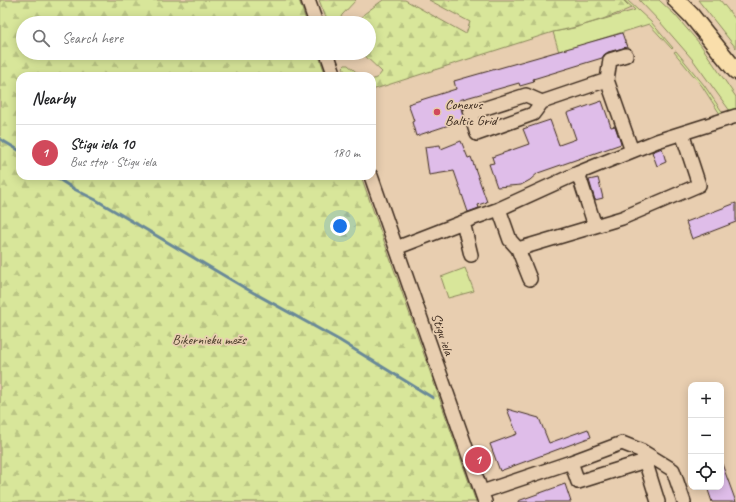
<!DOCTYPE html>
<meta charset="utf-8">
<style>
:root{--surface:#fff;--page:#f6f6f6;--text:#202124;--muted:#757577;--line:#e0e0e0;--accent:#d1495b}
body{margin:0;font-family:Caveat,sans-serif;background:var(--page);color:var(--text)}
.controls{position:absolute;right:12px;bottom:12px;display:grid;overflow:hidden;border-radius:8px;box-shadow:0 2px 10px #0003}
.controls button{width:36px;height:36px;display:grid;place-items:center;padding:0;border:0;border-bottom:1px solid var(--line);background:var(--surface);color:var(--text);font:20px sans-serif}
.you{position:absolute;left:340px;top:226px;width:14px;height:14px;margin:-10px;border:3px solid #fff;border-radius:50%;background:#1a73e8;box-shadow:0 0 0 6px #1a73e833}
.badge{display:grid;place-items:center;width:26px;height:26px;border-radius:50%;background:var(--accent);color:#fff;font-size:13px;font-weight:700}
.pin{position:absolute;translate:-50% -50%;border:2px solid #fff;box-shadow:0 1px 4px #0006}
.list{margin:0;padding:0;list-style:none}
h2{display:flex;justify-content:space-between;align-items:center;height:52px;margin:0;padding:0 16px;font-size:17px}
h2 small{font-size:13px;font-weight:400;color:var(--muted)}
.list li{display:grid;grid-template-columns:26px 1fr auto;gap:12px;align-items:center;box-sizing:border-box;height:56px;padding:0 16px;border-top:1px solid var(--line)}
.list b{display:block;font-size:15px;white-space:nowrap}
.list p{margin:0;font-size:13px;white-space:nowrap;color:var(--muted)}
.list em{font-size:13px;font-style:normal;color:var(--muted)}
.icon{flex:none;width:22px;height:22px;fill:none;stroke:currentColor;stroke-width:2;stroke-linecap:round;stroke-linejoin:round}
.map{position:relative;flex:none;width:736px;height:502px;overflow:hidden}
.search{position:absolute;background:var(--surface);box-shadow:0 2px 10px #0003;left:16px;top:16px;width:360px;height:44px;display:flex;align-items:center;gap:10px;box-sizing:border-box;padding:0 14px;border-radius:22px;color:var(--muted);font-size:15px}
.panel{position:absolute;background:var(--surface);box-shadow:0 2px 10px #0003;left:16px;top:72px;width:360px;height:108px;border-radius:12px}
.map>svg:first-child{display:block}
</style>
<div class="map">
<svg width="736" height="502" viewBox="0 0 736 502">
<defs>
<pattern id="forest-firs" width="22" height="20" patternUnits="userSpaceOnUse"><rect width="22" height="20" fill="#d8e69a"/><path d="M5 1l3.5 6h-7zM16 11l3.5 6h-7z" fill="#bac584"/></pattern>
</defs>
<rect width="100%" height="100%" fill="#e8ceb0"/>
<filter id="ink" filterUnits="userSpaceOnUse"><feTurbulence type="fractalNoise" baseFrequency=".025" numOctaves="2"/><feDisplacementMap in="SourceGraphic" scale="8" xChannelSelector="R" yChannelSelector="G"/><feConvolveMatrix kernelMatrix="1 2 1 2 8 2 1 2 1" color-interpolation-filters="sRGB"/></filter>
<g filter="url(#ink)">
<!-- green -->
<path fill="#d8e69a" stroke="#8a885c" d="M 624,0 L 627,0 L 651,22 L 673,48 L 672,49 L 649,24 L 559,52 L 553,32 L 574,28 L 635,10 Z
M 639,0 L 659,0 L 675,15 L 700,44 L 736,97 L 736,110 L 735,109 L 730,111 L 693,60 L 660,22 Z
M 698,0 L 720,0 L 736,20 L 736,48 Z
M 676,51 L 704,85 L 723,113 L 720,114 L 702,86 L 674,52 Z
M 465,268 L 474,291 L 448,298 L 441,277 Z"/>
<!-- forest -->
<path fill="url(#forest-firs)" stroke="#8a885c" d="M 0,0 L 299,0 L 307,23 L 23,23 L 23,53 L 318,53 L 326,76 L 20,76 L 20,176 L 361,176 L 476,502 L 0,502 Z
M 319,0 L 356,0 L 342,15 L 338,23 L 328,23 Z
M 383,0 L 405,0 L 466,34 L 470,22 L 429,0 L 623,0 L 631,8 C 606,19 580,27 553,32 L 372,90 L 372,80 L 378,77 L 382,72 L 362,53 L 369,53 L 369,23 L 358,23 L 364,14 Z
M 345,65 L 348,65 L 361,76 L 346,76 L 343,67 Z"/>
<g fill="none" stroke-linecap="round" stroke-linejoin="round">
<!-- stream -->
<path stroke="#698998" stroke-width="3" d="M 0,139 L 20,151
M 54,176 L 74,189 L 96,200 L 245,288 L 339,340 L 433,398"/>
</g>
<!-- building -->
<path fill="#dfbde9" stroke="#3b2a1e" d="M 622,33 L 627,47 L 608,52 L 604,55 L 602,58 L 533,79 L 534,82 L 520,86 L 519,83 L 459,100 L 464,120 L 416,136 L 412,122 L 414,121 L 408,104 L 456,89 L 454,81 Z
M 602,101 L 611,127 L 615,126 L 621,144 L 538,173 L 530,180 L 521,185 L 497,187 L 489,164 L 494,163 L 492,157 L 529,144 L 523,129 L 550,120 L 559,145 L 576,139 L 567,113 Z
M 461,141 L 468,158 L 471,157 L 487,202 L 478,205 L 479,208 L 468,212 L 454,171 L 429,175 L 425,147 L 440,145 L 441,149 Z
M 662,148 L 666,162 L 657,166 L 652,152 Z
M 598,178 L 603,198 L 595,200 L 589,180 Z
M 736,203 L 736,222 L 692,239 L 686,222 Z
M 507,409 L 539,418 L 549,443 L 588,429 L 591,437 L 500,471 L 490,444 L 517,434 Z
M 721,464 L 722,464 L 736,502 L 712,502 L 707,487 L 721,487 Z
M 565,484 L 571,502 L 518,502 L 518,501 Z"/>
<g fill="none" stroke-linecap="round" stroke-linejoin="round">
<defs>
<path id="minor" d="M 308,0 L 316,23
M 327,53 L 335,76
M 607,80 L 610,60 L 626,55
M 542,102 L 526,95 L 470,113 L 477,134 L 533,114 L 542,102 L 607,80 L 632,151
M 578,173 L 595,226
M 371,176 L 485,502
M 499,209 L 510,240 L 518,249 L 530,279
M 463,222 L 499,209 L 578,173 L 657,141 L 736,116
M 396,248 L 463,222 L 471,255
M 518,249 L 622,218 L 699,185 L 682,133
M 643,454 L 658,502
M 571,462 L 578,482 L 645,461
M 482,492 L 571,462 L 622,443 L 642,451 L 673,470 L 684,502"/>
<path id="major" d="M 676,0 L 691,15 L 736,71"/>
</defs>
<!-- minor casing -->
<use href="#minor" stroke="#3b2a1e" stroke-width="16"/>
<!-- major casing -->
<use href="#major" stroke="#3b2a1e" stroke-width="19"/>
<!-- minor -->
<use href="#minor" stroke="#e8ceb0" stroke-width="13"/>
<!-- major -->
<use href="#major" stroke="#f9deab" stroke-width="16"/>
</g>
</g>
<!-- markers -->
<circle fill="#d1495b" stroke="#e8ceb0" stroke-width="1.5" cx="437" cy="112" r="4"/>
<g text-anchor="middle" stroke-width="3.5" stroke-linejoin="round" paint-order="stroke">
<!-- poi labels -->
<g font-size="14" fill="#3b2a1e" stroke="#e8ceb0" text-anchor="start">
<text x="445" y="109">Conexus<tspan x="445" dy="16">Baltic Grid</tspan></text>
</g>
<!-- street labels -->
<g font-size="14" fill="#3b2a1e" stroke="#e8ceb0">
<text transform="translate(443 334) rotate(71)" y="5">Stigu iela</text>
</g>
<!-- park labels -->
<g font-size="14" fill="#4b3d2a" stroke="#e8ceb0">
<text x="209" y="344">Biķernieku mežs</text>
</g>
</g>
</svg>
<div class="controls">
<button>+</button>
<button>−</button>
<button><svg class="icon" aria-label="locate" viewBox="0 0 24 24"><circle cx="12" cy="12" r="6"/><path d="M12 2v4M12 18v4M2 12h4M18 12h4"/></svg></button>
</div>
<div class="you"></div>
<div class="pin badge" style="left:478px;top:460px">1</div>
<div class="search"><svg class="icon" aria-label="search" viewBox="0 0 24 24"><circle cx="10" cy="10" r="6"/><path d="M15 15l6 6"/></svg>Search here</div>
<section class="panel">
<h2>Nearby<small></small></h2>
<ul class="list">
<li><span class="badge">1</span><div><b>Stigu iela 10</b><p>Bus stop · Stigu iela</p></div><em>180 m</em></li>
</ul>
</section>
</div>
